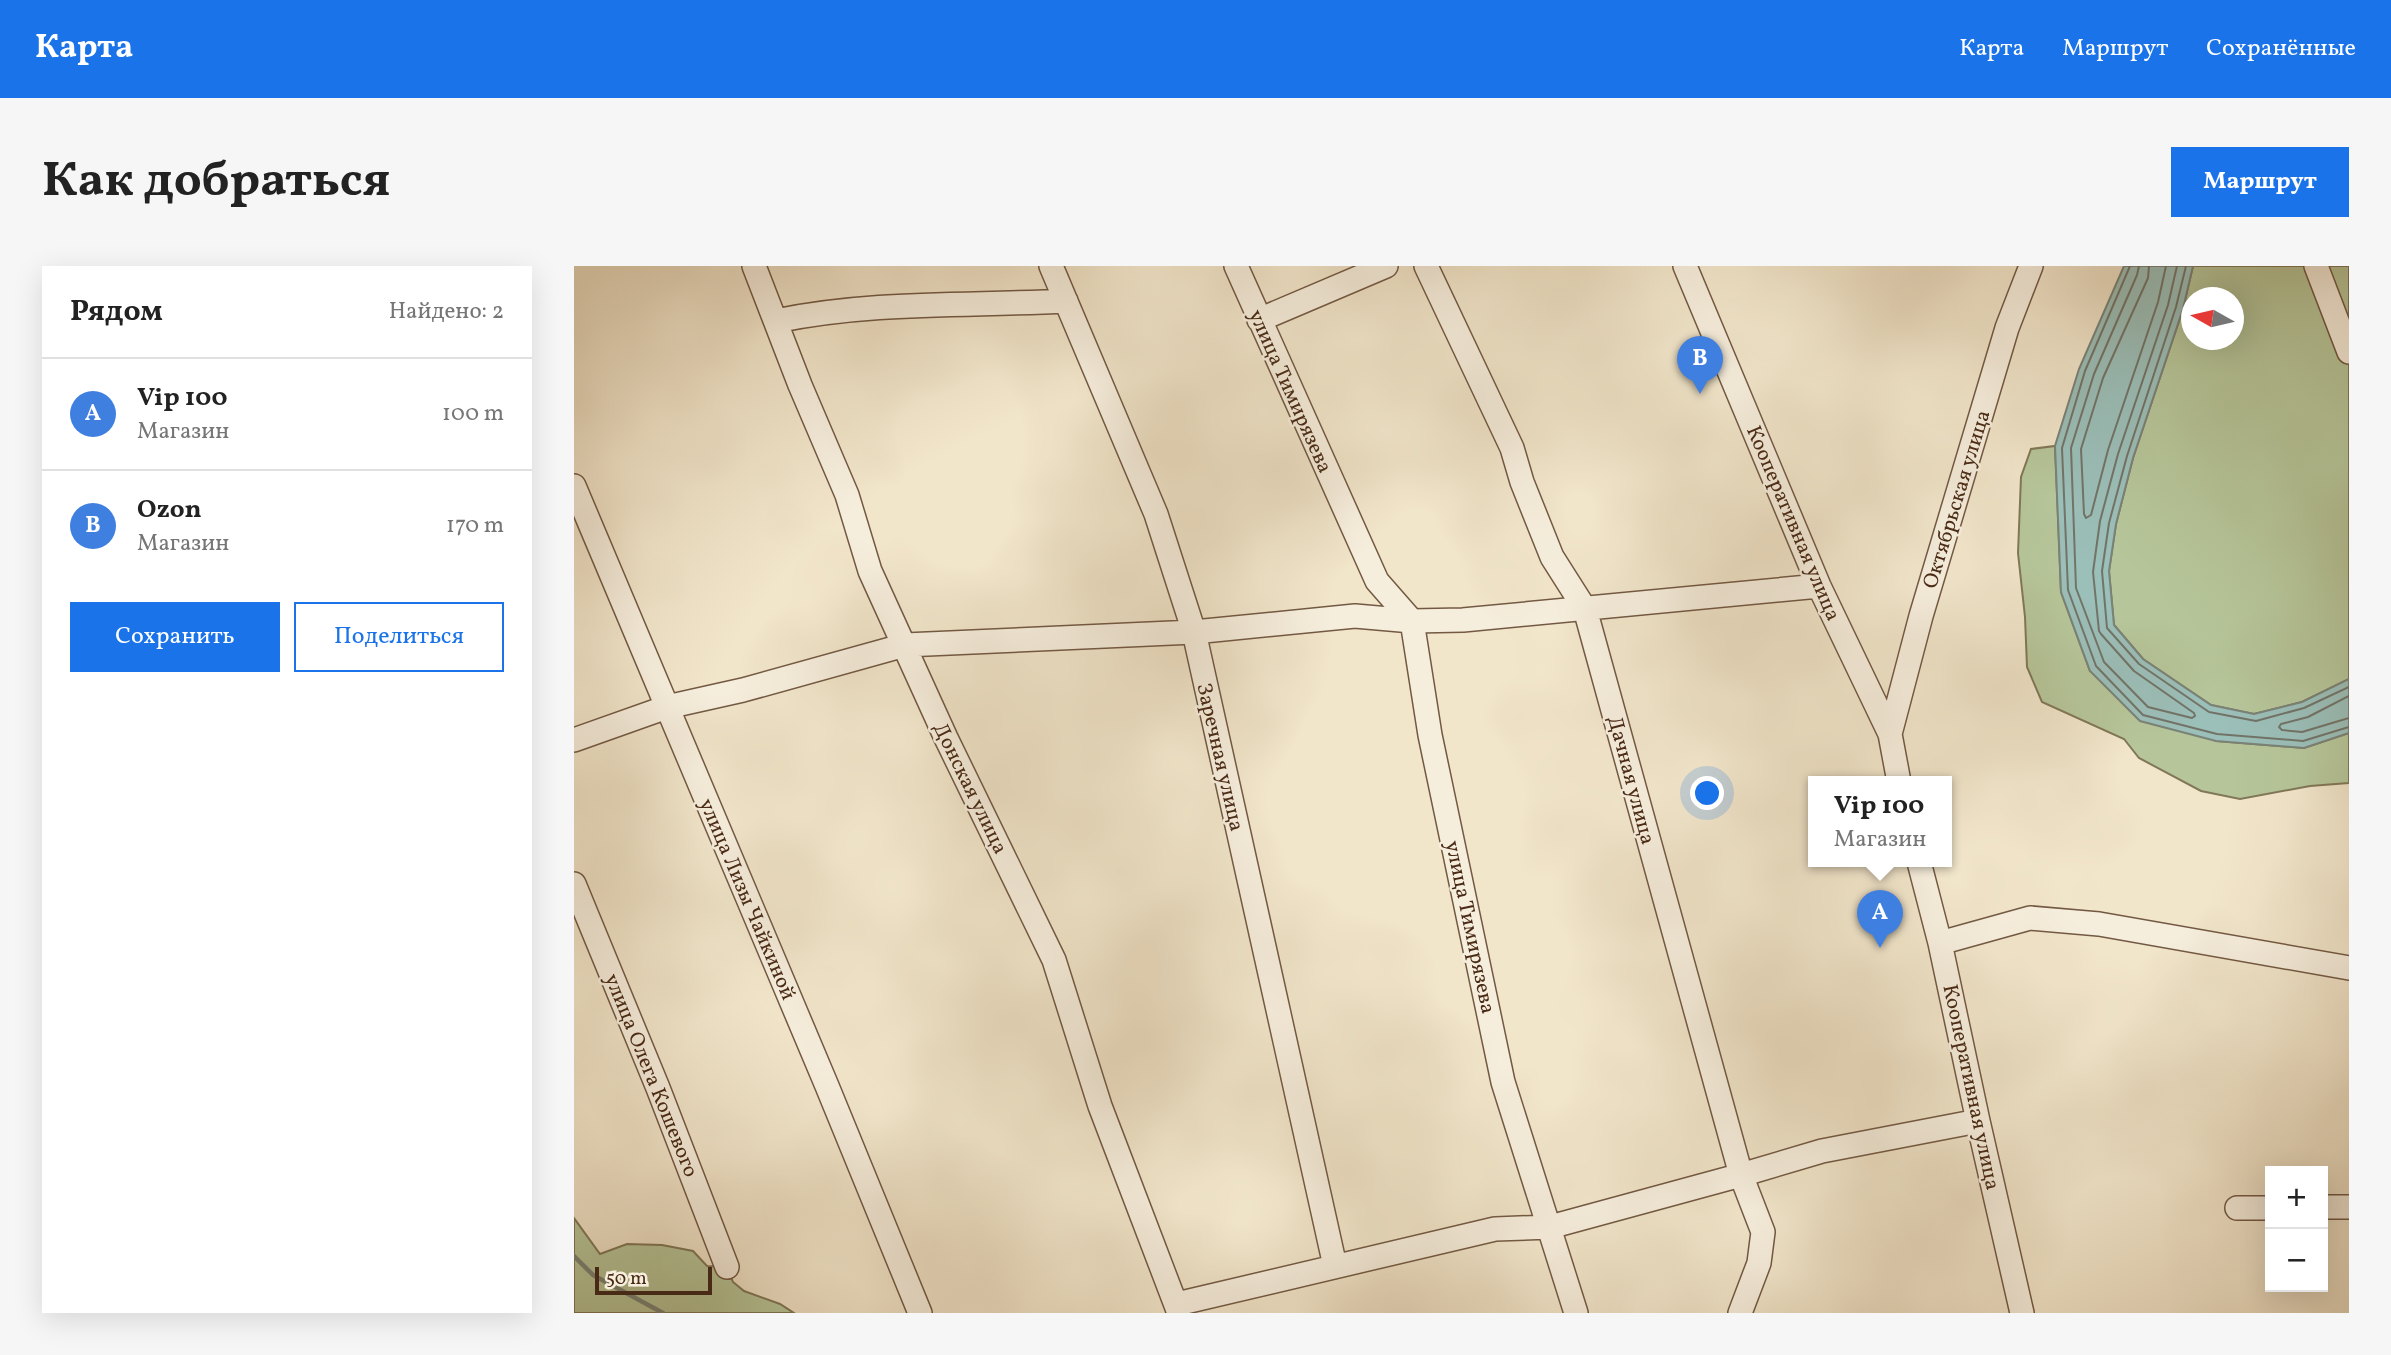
<!DOCTYPE html>
<html lang="ru">
<meta charset="utf-8">
<style>
:root{--surface:#fff;--page:#f6f6f6;--text:#222;--muted:#767676;--line:#e0e0e0;--accent:#1a73e8}
body{margin:0;font-family:Vollkorn,serif;background:var(--page);color:var(--text)}
.controls{position:absolute;right:21px;bottom:21px;display:grid;overflow:hidden;border-radius:0px;box-shadow:0 7px 28px #0002}
.controls button{width:63px;height:63px;display:grid;place-items:center;padding:0;border:0;border-bottom:2px solid var(--line);background:var(--surface);color:var(--text);font:35px sans-serif}
.compass{position:absolute;left:1607px;top:21px;width:63px;height:63px;border-radius:50%;background:var(--surface);box-shadow:0 7px 28px #0002;rotate:278deg}
.scale{position:absolute;left:21px;bottom:18px;width:117px;box-sizing:border-box;padding-left:7px;border:4px solid #492a16;border-top:0;font-size:19px;line-height:24px;white-space:nowrap;color:#492a16;-webkit-text-stroke:5px #f6eedd;paint-order:stroke}
.you{position:absolute;left:1134px;top:528px;width:24px;height:24px;margin:-18px;border:5px solid #fff;border-radius:50%;background:#1a73e8;box-shadow:0 0 0 10px #1a73e833}
.badge{display:grid;place-items:center;width:46px;height:46px;border-radius:50%;background:var(--accent);color:#fff;font-size:23px;font-weight:700}
.pin{position:absolute;translate:-50% -58px;filter:drop-shadow(0 2px 4px #0008)}
.pin::after{content:'';position:absolute;top:37px;width:24px;height:21px;background:inherit;clip-path:polygon(0 0,100% 0,50% 100%)}
.popup{position:absolute;left:1234px;top:510px;width:144px;height:91px;box-sizing:border-box;display:grid;place-content:center;border-radius:0px;background:var(--surface);filter:drop-shadow(0 2px 5px #0005);font-size:23px;white-space:nowrap;color:var(--muted)}
.popup b{font-size:26px;color:var(--text)}
.popup::after{content:'';position:absolute;left:50%;top:100%;margin-left:-14px;border:14px solid transparent;border-top-color:var(--surface)}
.list{margin:0;padding:0;list-style:none}
h2{display:flex;justify-content:space-between;align-items:center;height:91px;margin:0;padding:0 28px;font-size:30px}
h2 small{font-size:23px;font-weight:400;color:var(--muted)}
.list li{display:grid;grid-template-columns:46px 1fr auto;gap:21px;align-items:center;box-sizing:border-box;height:112px;padding:0 28px;border-top:2px solid var(--line)}
.list b{display:block;font-size:26px;white-space:nowrap}
.list p{margin:0;font-size:23px;white-space:nowrap;color:var(--muted)}
.list em{font-size:23px;font-style:normal;color:var(--muted)}
.actions{display:flex;gap:14px;padding:21px 28px}
.actions a{flex:1;padding:16px 0;border:2px solid var(--accent);border-radius:0px;text-align:center;font-size:24px;color:var(--accent)}
.actions .main{background:var(--accent);color:#fff}
.map{position:relative;flex:none;width:1775px;height:1047px;overflow:hidden;border-radius:0px}
header{display:flex;align-items:center;gap:42px;box-sizing:border-box;height:98px;padding:0 35px;background:var(--accent);color:#fff}
header strong{font-size:33px}
nav{display:flex;gap:38px;margin-inline-start:auto;font-size:24px}
.intro{display:flex;align-items:center;justify-content:space-between;box-sizing:border-box;height:168px;padding:0 42px}
h1{margin:0;font-size:49px}
.button{padding:18px 32px;border-radius:0px;background:var(--accent);color:#fff;font-size:24px;font-weight:700}
main{display:flex;gap:42px;padding:0 42px}
aside{flex:1;background:var(--surface);border-radius:0px;box-shadow:0 7px 28px #0002}
.map>svg:first-child{display:block}
</style>
<header>
<strong>Карта</strong>
<nav><a>Карта</a><a>Маршрут</a><a>Сохранённые</a></nav>
</header>
<div class="intro"><h1>Как добраться</h1><a class="button">Маршрут</a></div>
<main>
<aside>
<h2>Рядом<small>Найдено: 2</small></h2>
<ul class="list">
<li><span class="badge" style="background:#3f7fe0">A</span><div><b>Vip 100</b><p>Магазин</p></div><em>100 m</em></li>
<li><span class="badge" style="background:#3f7fe0">B</span><div><b>Ozon</b><p>Магазин</p></div><em>170 m</em></li>
</ul>
<div class="actions"><a class="main">Сохранить</a><a>Поделиться</a></div>
</aside>
<div class="map">
<svg width="1775" height="1047" viewBox="0 0 1775 1047">
<rect width="100%" height="100%" fill="#f1e5ca"/>
<filter id="stains"><feTurbulence type="fractalNoise" baseFrequency=".00286" numOctaves="4"/><feColorMatrix values="0 0 0 0 .2 0 0 0 0 .09 0 0 0 0 .02 0 0 0 .5 -.17"/></filter>
<radialGradient id="worn" r=".72"><stop offset=".6" stop-color="#630" stop-opacity="0"/><stop offset="1" stop-color="#630" stop-opacity=".3"/></radialGradient>
<!-- green -->
<path fill="#b6c69a" stroke="#807858" stroke-width="2" fill-rule="evenodd" d="M 1619,0 L 1775,0 L 1775,413 L 1728,436 L 1680,448 L 1637,439 L 1569,393 L 1540,359 L 1535,305 L 1542,258 L 1559,192 L 1609,43 ZM 1618,32 L 1660,32 L 1660,74 L 1618,74 Z
M 1481,180 L 1487,326 L 1516,405 L 1642,475 L 1730,482 L 1775,467 L 1775,517 L 1736,520 L 1666,533 L 1627,525 L 1565,492 L 1550,473 L 1468,436 L 1453,401 L 1451,351 L 1444,287 L 1447,211 L 1457,183 Z
M 0,952 L 26,988 L 53,978 L 88,979 L 119,985 L 133,1000 L 153,1001 L 159,1016 L 170,1025 L 206,1038 L 220,1047 L 0,1047 Z"/>
<!-- water -->
<path fill="#9bbfb9" stroke="#7a8378" stroke-width="2" d="M 1550,0 L 1619,0 L 1609,43 L 1559,192 L 1542,258 L 1535,305 L 1540,359 L 1569,393 L 1637,439 L 1680,448 L 1728,436 L 1775,413 L 1775,467 L 1730,482 L 1642,475 L 1566,455 L 1516,405 L 1487,326 L 1481,180 L 1505,103 Z"/>
<g fill="none" stroke-linecap="round" stroke-linejoin="round">
<!-- shore -->
<path stroke="#727468" stroke-width="2" d="M 1556,0 L 1511,105 L 1488,182 L 1494,324 L 1522,400 L 1569,449 L 1643,468 L 1729,475 L 1775,461
M 1565,0 L 1563,9 L 1520,108 L 1497,182 L 1502,322 L 1530,396 L 1574,441 L 1618,452 L 1621,450 L 1620,447 L 1560,405 L 1527,368 L 1525,365 L 1519,306 L 1526,255 L 1544,188 L 1594,39 L 1603,0
M 1575,0 L 1574,12 L 1529,112 L 1507,183 L 1510,248 L 1512,252 L 1517,249 L 1534,184 L 1584,36 L 1592,0
M 1612,0 L 1602,41 L 1553,190 L 1535,257 L 1528,305 L 1533,362 L 1565,398 L 1635,446 L 1682,455 L 1730,442 L 1775,421
M 1775,430 L 1734,451 L 1707,458 L 1705,461 L 1708,464 L 1728,466 L 1775,452"/>
<!-- stream -->
<path stroke="#7a8378" stroke-width="4.5" d="M 0,990 L 19,1009 L 89,1047"/>
<defs>
<path id="minor" d="M 180,0 L 226,119 L 273,229 L 296,305 L 372,472 L 480,694 L 526,840 L 605,1047
M 477,0 L 582,248 L 620,366 L 761,1000
M 662,0 L 803,315 L 838,355 L 856,469 L 929,816 L 1002,1047
M 852,0 L 938,182 L 948,216 L 978,291 L 1011,343 L 1167,909 L 1189,966 L 1185,997 L 1166,1047
M 1111,0 L 1245,320 L 1316,468 L 1325,516
M 1742,0 L 1775,86
M 685,54 L 812,0
M 202,55 C 298,35 395,40 492,35
M 0,220 L 253,820 L 346,1047
M 1316,468 L 1347,350 L 1433,62 L 1457,0
M 0,474 L 93,441 L 169,424 L 331,379 L 620,366 L 781,350 L 838,355 L 889,354 L 1245,320
M 1345,596 L 1366,677 L 1404,855 L 1448,1047
M 0,618 L 84,822 L 153,1001
M 1366,677 L 1456,652 L 1525,658 L 1775,702
M 1749,941 L 1775,941
M 1663,942 L 1696,942
M 603,1038 L 921,963 L 976,961 L 1167,909 L 1248,885 L 1404,855"/>
</defs>
<!-- minor casing -->
<use href="#minor" stroke="#735943" stroke-width="26"/>
<!-- minor -->
<use href="#minor" stroke="#f6eedd" stroke-width="23"/>
</g>
<g text-anchor="middle" stroke-width="5" stroke-linejoin="round" paint-order="stroke">
<!-- street labels -->
<g font-size="21" fill="#492a16" stroke="#f6eedd">
<text transform="translate(717 125) rotate(66)" y="7">улица Тимирязева</text>
<text transform="translate(1382 233) rotate(-73)" y="7">Октябрьская улица</text>
<text transform="translate(1220 257) rotate(67)" y="7">Кооперативная улица</text>
<text transform="translate(647 491) rotate(77)" y="7">Заречная улица</text>
<text transform="translate(1058 514) rotate(75)" y="7">Дачная улица</text>
<text transform="translate(397 522) rotate(64)" y="7">Донская улица</text>
<text transform="translate(174 633) rotate(67)" y="7">улица Лизы Чайкиной</text>
<text transform="translate(897 661) rotate(78)" y="7">улица Тимирязева</text>
<text transform="translate(78 809) rotate(68)" y="7">улица Олега Кошевого</text>
<text transform="translate(1398 821) rotate(78)" y="7">Кооперативная улица</text>
</g>
</g>
<rect width="100%" height="100%" filter="url(#stains)"/>
<rect width="100%" height="100%" fill="url(#worn)"/>
</svg>
<div class="controls">
<button>+</button>
<button>−</button>
</div>
<svg class="compass" viewBox="-18 -18 36 36"><path d="M0-13l5 13h-10z" fill="#e53935"/><path d="M0 13l5-13h-10z" fill="#767676"/></svg>
<div class="scale">50 m</div>
<div class="you"></div>
<div class="pin badge" style="left:1306px;top:682px;background:#3f7fe0">A</div>
<div class="popup"><b>Vip 100</b>Магазин</div>
<div class="pin badge" style="left:1126px;top:128px;background:#3f7fe0">B</div>
</div>
</main>
